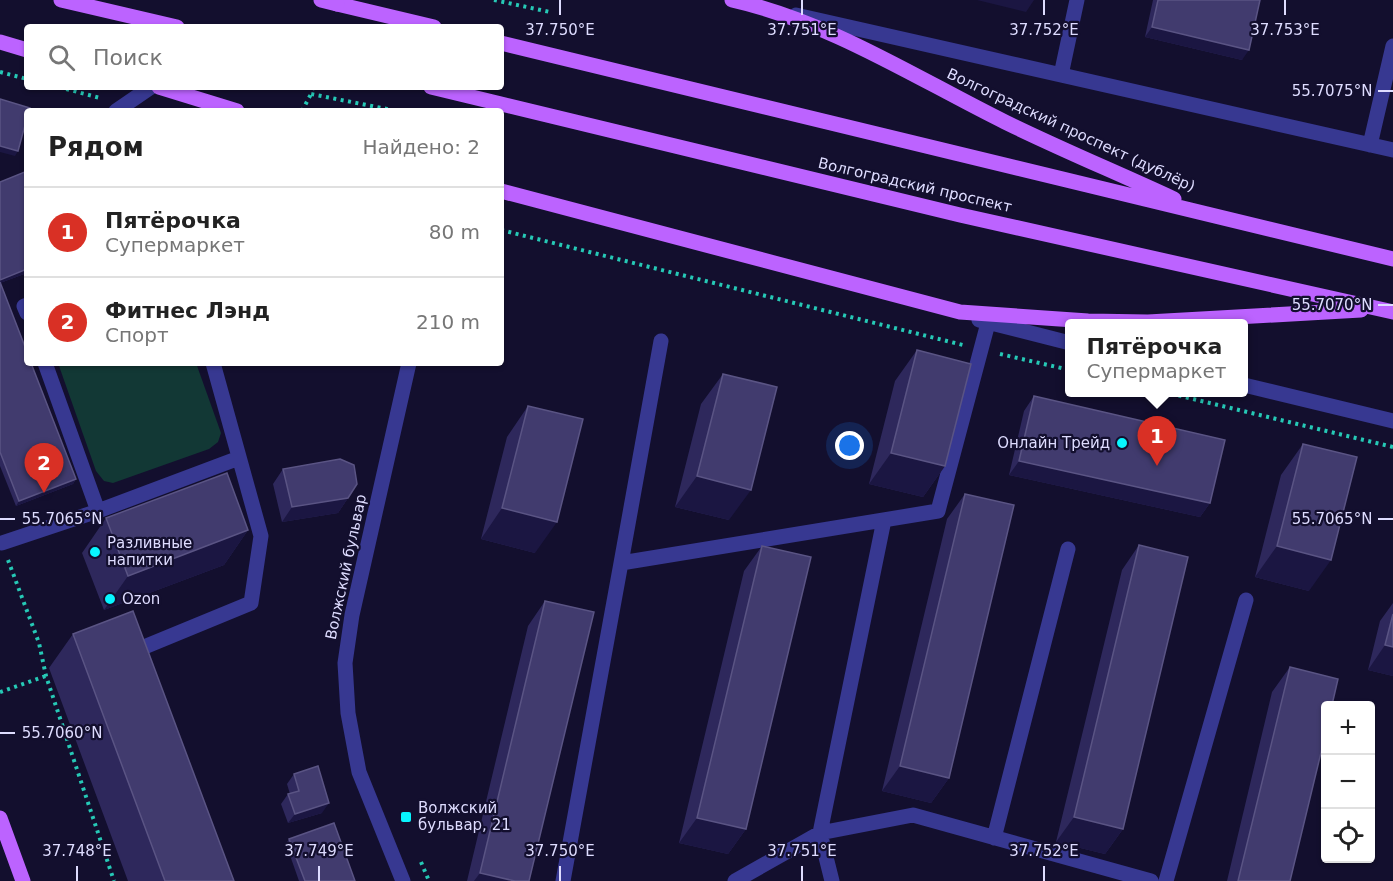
<!DOCTYPE html>
<html lang="ru">
<meta charset="utf-8">
<style>
:root{--surface:#fff;--page:#f6f6f6;--text:#222;--muted:#767676;--line:#e0e0e0;--accent:#d93025}
body{margin:0;font-family:"DejaVu Sans",sans-serif;background:var(--page);color:var(--text)}
.controls{position:absolute;right:18px;bottom:18px;display:grid;overflow:hidden;border-radius:6px;box-shadow:0 2px 4px #0004}
.controls button{width:54px;height:54px;display:grid;place-items:center;padding:0;border:0;border-bottom:2px solid var(--line);background:var(--surface);color:var(--text);font:30px sans-serif}
.you{position:absolute;left:850px;top:446px;width:21px;height:21px;margin:-15px;border:4px solid #fff;border-radius:50%;background:#1a73e8;box-shadow:0 0 0 9px #1a73e833}
.badge{display:grid;place-items:center;width:39px;height:39px;border-radius:50%;background:var(--accent);color:#fff;font-size:20px;font-weight:700}
.pin{position:absolute;translate:-50% -50px;filter:drop-shadow(0 2px 3px #0008)}
.pin::after{content:'';position:absolute;top:32px;width:21px;height:18px;background:inherit;clip-path:polygon(0 0,100% 0,50% 100%)}
.popup{position:absolute;left:1065px;top:319px;width:183px;height:78px;box-sizing:border-box;display:grid;place-content:center;border-radius:6px;background:var(--surface);filter:drop-shadow(0 2px 4px #0005);font-size:20px;white-space:nowrap;color:var(--muted)}
.popup b{font-size:22px;color:var(--text)}
.popup::after{content:'';position:absolute;left:50%;top:100%;margin-left:-12px;border:12px solid transparent;border-top-color:var(--surface)}
.list{margin:0;padding:0;list-style:none}
h2{display:flex;justify-content:space-between;align-items:center;height:78px;margin:0;padding:0 24px;font-size:26px}
h2 small{font-size:20px;font-weight:400;color:var(--muted)}
.list li{display:grid;grid-template-columns:39px 1fr auto;gap:18px;align-items:center;box-sizing:border-box;height:90px;padding:0 24px;border-top:2px solid var(--line)}
.list b{display:block;font-size:22px;white-space:nowrap}
.list p{margin:0;font-size:20px;white-space:nowrap;color:var(--muted)}
.list em{font-size:20px;font-style:normal;color:var(--muted)}
.icon{flex:none;width:33px;height:33px;fill:none;stroke:currentColor;stroke-width:2;stroke-linecap:round;stroke-linejoin:round}
.map{position:relative;flex:none;width:1393px;height:881px;overflow:hidden}
.search{position:absolute;background:var(--surface);box-shadow:0 2px 4px #0004;left:24px;top:24px;width:480px;height:66px;display:flex;align-items:center;gap:15px;box-sizing:border-box;padding:0 21px;border-radius:6px;color:var(--muted);font-size:22px}
.panel{position:absolute;background:var(--surface);box-shadow:0 2px 4px #0004;left:24px;top:108px;width:480px;height:258px;border-radius:6px}
.map>svg:first-child{display:block}
</style>
<div class="map">
<svg width="1393" height="881" viewBox="0 0 1393 881">
<rect width="100%" height="100%" fill="#130f2e"/>
<!-- green -->
<path fill="#123835" d="M 58,363 L 196,363 L 221,433 L 218,442 L 209,449 L 113,483 L 104,481 L 96,471 Z"/>
<g fill="none" stroke-linecap="round" stroke-linejoin="round">
<!-- path -->
<path stroke="#26c9b6" stroke-width="4" stroke-dasharray="3 4.5" stroke-linecap="butt" d="M 494,0 L 550,12
M 0,72 L 27,79
M 59,87 L 100,98
M 313,87 L 311,94 L 397,111
M 302,111 L 311,94
M 501,230 L 963,345
M 1000,354 L 1070,370
M 1164,392 L 1393,447
M 8,560 L 39,643 L 46,676 L 114,881
M 0,692 L 46,676
M 421,862 L 429,881"/>
<!-- minor -->
<path stroke="#373891" stroke-width="15" d="M 796,15 L 1393,150
M 1061,75 L 1077,0
M 116,111 L 151,87
M 1370,145 L 1393,46
M 27,305 L 24,306 L 27,313
M 979,320 L 1070,343
M 45,363 L 98,511
M 1244,385 L 1393,421
M 2,543 L 98,511 L 239,458
M 621,563 L 661,341
M 134,657 L 132,652 L 251,603 L 261,536 L 213,363
M 994,838 L 1068,549
M 403,881 L 359,772 L 348,713 L 345,663 L 352,615 L 409,363
M 563,881 L 621,563 L 938,511 L 988,323
M 735,881 L 820,833 L 913,815 L 1151,881
M 832,881 L 820,833 L 884,520
M 1166,881 L 1246,600"/>
<!-- major -->
<path stroke="#bc63ff" stroke-width="15" d="M 61,0 L 177,27
M 732,0 C 830,22 916,78 1005,122 C 1060,149 1118,173 1174,199
M 337,4 L 434,27
M 0,42 L 27,50
M 501,43 L 1393,259
M 159,87 L 237,111
M 431,87 L 960,215 L 1393,312
M 501,191 L 960,312 L 1088,321 L 1148,322 L 1361,310
M 0,818 L 23,881"/>
<!-- major-bridge -->
<path stroke="#bc63ff" stroke-width="15" d="M 321,0 L 337,4"/>
</g>
<!-- wall -->
<path fill="#2e285c" d="M 1153,0 L 1260,0 L 1242,60 L 1145,37 Z
M 27,171 L 27,273 L 0,283 L 76,479 L 73,484 L 16,506 L 0,466 L 0,182 Z
M 917,350 L 945,466 L 923,497 L 869,484 L 895,381 Z
M 723,374 L 729,520 L 675,507 L 701,404 Z
M 1034,396 L 1210,503 L 1200,517 L 1009,475 L 1024,411 Z
M 528,406 L 535,553 L 481,539 L 507,437 Z
M 1303,444 L 1309,591 L 1255,577 L 1281,475 Z
M 283,469 L 348,498 L 338,513 L 282,522 L 273,484 Z
M 965,494 L 949,778 L 931,803 L 882,791 L 947,519 Z
M 106,518 L 248,530 L 224,565 L 104,610 L 82,553 Z
M 1139,545 L 1123,829 L 1105,854 L 1056,842 L 1122,570 Z
M 762,546 L 746,829 L 728,854 L 679,843 L 744,571 Z
M 545,601 L 529,881 L 467,881 L 528,626 Z
M 1393,603 L 1393,676 L 1368,670 L 1380,621 Z
M 73,634 L 234,881 L 128,881 L 49,668 Z
M 1290,667 L 1290,881 L 1227,881 L 1272,692 Z
M 294,774 L 322,813 L 288,823 L 281,804 L 288,794 L 290,794 L 287,784 Z
M 289,839 L 355,881 L 299,881 L 286,844 Z"/>
<!-- shaded-wall -->
<path fill="#1b1642" d="M 977,0 L 1034,0 L 1026,12 Z
M 1152,27 L 1249,50 L 1242,60 L 1145,37 Z
M 0,146 L 18,151 L 15,156 L 0,152 Z
M 27,269 L 27,273 L 0,283 L 0,280 Z
M 891,453 L 945,466 L 923,497 L 869,484 Z
M 1019,461 L 1210,503 L 1200,517 L 1009,475 Z
M 697,476 L 751,490 L 729,520 L 675,507 Z
M 76,479 L 73,484 L 16,506 L 19,501 Z
M 348,498 L 338,513 L 282,522 L 292,507 Z
M 502,508 L 557,522 L 535,553 L 481,539 Z
M 248,530 L 224,565 L 104,610 L 128,576 Z
M 1277,546 L 1331,560 L 1309,591 L 1255,577 Z
M 1385,645 L 1393,647 L 1393,676 L 1368,670 Z
M 900,766 L 949,778 L 931,803 L 882,791 Z
M 329,803 L 322,813 L 288,823 L 295,814 Z
M 1074,817 L 1123,829 L 1105,854 L 1056,842 Z
M 697,818 L 746,829 L 728,854 L 679,843 Z
M 480,873 L 515,881 L 474,881 Z"/>
<!-- building -->
<path fill="#413b6e" stroke="#5a5484" stroke-width="1.5" d="M 1158,0 L 1260,0 L 1249,50 L 1152,27 Z
M 0,99 L 30,108 L 29,111 L 27,111 L 27,118 L 18,151 L 0,146 Z
M 27,171 L 27,269 L 0,280 L 0,182 Z
M 0,282 L 27,352 L 27,363 L 31,363 L 76,479 L 19,501 L 0,452 Z
M 917,350 L 971,364 L 945,466 L 891,453 Z
M 723,374 L 777,387 L 751,490 L 697,476 Z
M 1034,396 L 1225,440 L 1210,503 L 1019,461 Z
M 528,406 L 583,419 L 557,522 L 502,508 Z
M 1303,444 L 1357,457 L 1331,560 L 1277,546 Z
M 340,459 L 354,465 L 357,484 L 348,498 L 292,507 L 283,469 Z
M 227,473 L 248,530 L 128,576 L 106,518 Z
M 965,494 L 1014,505 L 949,778 L 900,766 Z
M 1139,545 L 1188,557 L 1123,829 L 1074,817 Z
M 762,546 L 811,557 L 746,829 L 697,818 Z
M 545,601 L 594,612 L 529,881 L 515,881 L 480,873 Z
M 133,611 L 234,881 L 165,881 L 73,634 Z
M 1393,614 L 1393,647 L 1385,645 Z
M 1290,667 L 1338,679 L 1332,705 L 1326,705 L 1326,732 L 1290,881 L 1238,881 Z
M 318,766 L 329,803 L 295,814 L 288,794 L 299,791 L 294,774 Z
M 334,823 L 355,881 L 305,881 L 289,839 Z"/>
<!-- ticks -->
<path fill="none" stroke="#dedcff" stroke-width="2" d="M 560,0 L 560,15M 802,0 L 802,15M 1044,0 L 1044,15M 1285,0 L 1285,15M 1378,91 L 1393,91M 1378,305 L 1393,305M 0,519 L 15,519M 1378,519 L 1393,519M 0,733 L 15,733M 77,866 L 77,881M 319,866 L 319,881M 560,866 L 560,881M 802,866 L 802,881M 1044,866 L 1044,881"/>
<!-- markers -->
<g fill="#08f5ff" stroke="#130f2e" stroke-width="2">
<circle cx="1122" cy="443" r="6"/>
<circle cx="95" cy="552" r="6"/>
<circle cx="110" cy="599" r="6"/>
<rect x="400" y="811" width="12" height="12" rx="3"/>
</g>
<g text-anchor="middle" stroke-width="4.5" stroke-linejoin="round" paint-order="stroke">
<!-- street labels -->
<g font-size="15" fill="#dedcff" stroke="#130f2e">
<text transform="translate(1071 130) rotate(25)" y="5">Волгоградский проспект (дублёр)</text>
<text transform="translate(915 185) rotate(13)" y="5">Волгоградский проспект</text>
<text transform="translate(346 567) rotate(-78)" y="5">Волжский бульвар</text>
</g>
<!-- poi labels -->
<g font-size="15" fill="#dedcff" stroke="#130f2e" text-anchor="start">
<text x="1110" y="448" text-anchor="end">Онлайн Трейд</text>
<text x="107" y="548">Разливные<tspan x="107" dy="17">напитки</tspan></text>
<text x="122" y="604">Ozon</text>
<text x="418" y="813">Волжский<tspan x="418" dy="17">бульвар, 21</tspan></text>
</g>
</g>
<g font-size="15" text-anchor="middle" fill="#dedcff" stroke="#130f2e" stroke-width="4.5" stroke-linejoin="round" paint-order="stroke">
<text x="560" y="35">37.750°E</text>
<text x="802" y="35">37.751°E</text>
<text x="1044" y="35">37.752°E</text>
<text x="1285" y="35">37.753°E</text>
<text x="1332" y="96">55.7075°N</text>
<text x="1332" y="310">55.7070°N</text>
<text x="62" y="524">55.7065°N</text>
<text x="1332" y="524">55.7065°N</text>
<text x="62" y="738">55.7060°N</text>
<text x="77" y="856">37.748°E</text>
<text x="319" y="856">37.749°E</text>
<text x="560" y="856">37.750°E</text>
<text x="802" y="856">37.751°E</text>
<text x="1044" y="856">37.752°E</text>
</g>
</svg>
<div class="controls">
<button>+</button>
<button>−</button>
<button><svg class="icon" aria-label="locate" viewBox="0 0 24 24"><circle cx="12" cy="12" r="6"/><path d="M12 2v4M12 18v4M2 12h4M18 12h4"/></svg></button>
</div>
<div class="you"></div>
<div class="pin badge" style="left:1157px;top:466px">1</div>
<div class="popup"><b>Пятёрочка</b>Супермаркет</div>
<div class="pin badge" style="left:44px;top:493px">2</div>
<div class="search"><svg class="icon" aria-label="search" viewBox="0 0 24 24"><circle cx="10" cy="10" r="6"/><path d="M15 15l6 6"/></svg>Поиск</div>
<section class="panel">
<h2>Рядом<small>Найдено: 2</small></h2>
<ul class="list">
<li><span class="badge">1</span><div><b>Пятёрочка</b><p>Супермаркет</p></div><em>80 m</em></li>
<li><span class="badge">2</span><div><b>Фитнес Лэнд</b><p>Спорт</p></div><em>210 m</em></li>
</ul>
</section>
</div>
